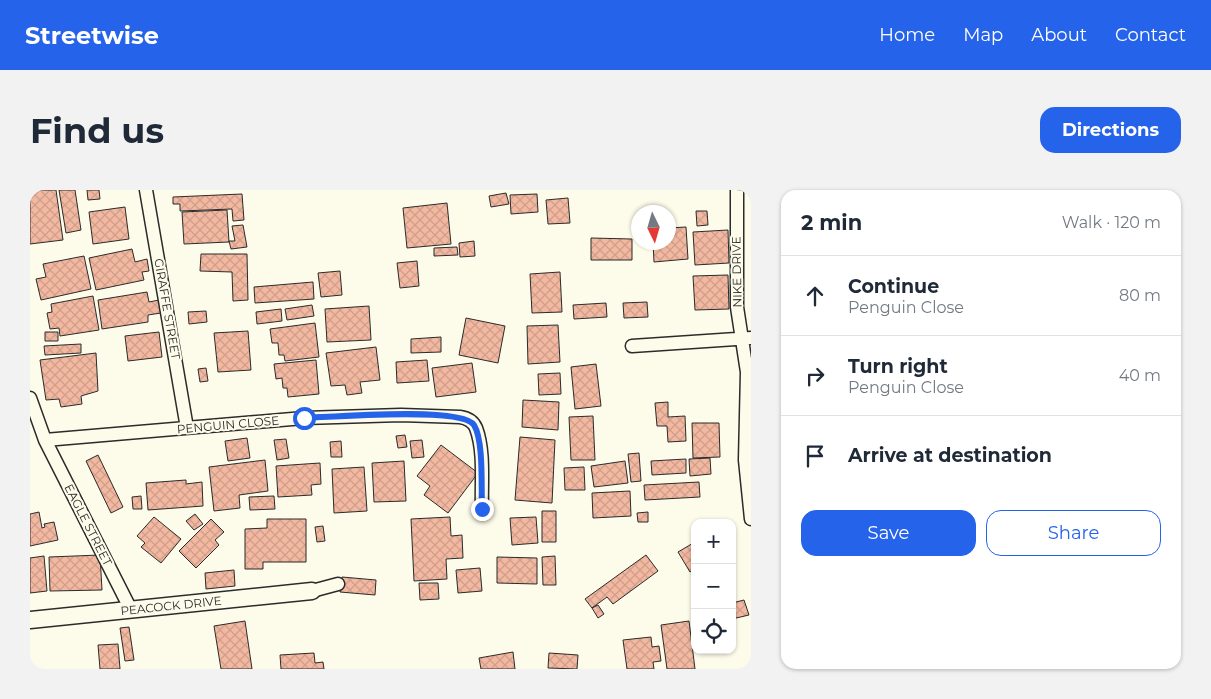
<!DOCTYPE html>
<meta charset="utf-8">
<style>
:root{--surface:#fff;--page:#f2f2f3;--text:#1f2937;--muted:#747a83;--line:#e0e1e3;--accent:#2563eb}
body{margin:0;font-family:Montserrat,sans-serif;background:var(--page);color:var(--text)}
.controls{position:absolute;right:15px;bottom:15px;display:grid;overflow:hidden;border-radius:10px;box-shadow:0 1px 4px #0004}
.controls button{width:45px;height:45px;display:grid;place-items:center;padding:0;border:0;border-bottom:1px solid var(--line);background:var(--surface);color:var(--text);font:25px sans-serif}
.compass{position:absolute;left:601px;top:15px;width:45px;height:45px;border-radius:50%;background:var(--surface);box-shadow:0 1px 4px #0004;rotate:175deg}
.stop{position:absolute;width:15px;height:15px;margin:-11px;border:4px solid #2563eb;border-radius:50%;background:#fff}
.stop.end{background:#2563eb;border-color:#fff;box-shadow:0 1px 5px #0008}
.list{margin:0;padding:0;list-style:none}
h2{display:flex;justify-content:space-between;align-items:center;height:65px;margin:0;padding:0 20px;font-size:21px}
h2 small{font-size:16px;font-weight:400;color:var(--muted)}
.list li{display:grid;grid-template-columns:32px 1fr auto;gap:15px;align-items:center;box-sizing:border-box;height:80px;padding:0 20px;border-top:1px solid var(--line)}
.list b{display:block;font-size:19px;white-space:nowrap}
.list p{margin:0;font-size:16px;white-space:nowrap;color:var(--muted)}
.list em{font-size:16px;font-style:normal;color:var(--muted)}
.actions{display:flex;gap:10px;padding:15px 20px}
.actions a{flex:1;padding:11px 0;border:1px solid var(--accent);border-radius:15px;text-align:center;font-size:18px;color:var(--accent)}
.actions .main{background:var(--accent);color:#fff}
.icon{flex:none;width:28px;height:28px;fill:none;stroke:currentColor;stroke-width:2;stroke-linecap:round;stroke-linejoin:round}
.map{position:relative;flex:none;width:721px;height:479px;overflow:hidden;border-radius:15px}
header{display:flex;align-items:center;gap:30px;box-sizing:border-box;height:70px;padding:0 25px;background:var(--accent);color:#fff}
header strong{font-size:24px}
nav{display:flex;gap:28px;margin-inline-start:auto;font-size:18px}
.intro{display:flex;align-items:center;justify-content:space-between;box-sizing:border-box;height:120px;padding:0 30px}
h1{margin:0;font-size:35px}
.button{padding:12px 22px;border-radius:15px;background:var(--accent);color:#fff;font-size:18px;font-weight:700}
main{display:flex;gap:30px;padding:0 30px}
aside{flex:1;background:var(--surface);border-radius:15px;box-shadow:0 1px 4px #0004}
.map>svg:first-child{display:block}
</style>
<header>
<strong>Streetwise</strong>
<nav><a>Home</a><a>Map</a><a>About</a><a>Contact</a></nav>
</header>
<div class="intro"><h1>Find us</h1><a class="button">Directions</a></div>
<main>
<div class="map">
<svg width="721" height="479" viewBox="0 0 721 479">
<defs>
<pattern id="building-cross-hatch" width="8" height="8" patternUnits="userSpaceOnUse" patternTransform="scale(1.25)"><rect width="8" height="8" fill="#f2b8a0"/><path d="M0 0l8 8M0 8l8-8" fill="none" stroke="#d09e8a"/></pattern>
</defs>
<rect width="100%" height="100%" fill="#fdfbea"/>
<!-- building -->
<path fill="url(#building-cross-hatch)" stroke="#2b2b2b" d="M 0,0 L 26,0 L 33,50 L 0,54 Z
M 29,0 L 45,0 L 51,40 L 36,43 Z
M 57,0 L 69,0 L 70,9 L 58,10 Z
M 476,3 L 479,14 L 461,17 L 459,6 Z
M 212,4 L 214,30 L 203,31 L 202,19 L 150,21 L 150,14 L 143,14 L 143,7 Z
M 507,4 L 508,22 L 481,24 L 480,5 Z
M 538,8 L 540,33 L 518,34 L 516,10 Z
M 417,13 L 421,54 L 377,58 L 373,18 Z
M 95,17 L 99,49 L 63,54 L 59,22 Z
M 197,20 L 199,52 L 154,54 L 152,22 Z
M 666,21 L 677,21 L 678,35 L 667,36 Z
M 213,35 L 217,57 L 201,59 L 199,51 L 205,51 L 202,36 Z
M 656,37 L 658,69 L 624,72 L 623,52 L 638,52 L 638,38 Z
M 698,40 L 699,73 L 665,75 L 663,42 Z
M 561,48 L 602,49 L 602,70 L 561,70 Z
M 444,51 L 445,66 L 430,67 L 429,53 Z
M 427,57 L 428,65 L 404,66 L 404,58 Z
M 102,59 L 105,72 L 117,69 L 119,81 L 112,82 L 114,90 L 66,100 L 59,68 Z
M 171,64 L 217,64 L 218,110 L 203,111 L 202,82 L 170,81 Z
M 54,66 L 61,99 L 11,110 L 6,89 L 16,87 L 13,74 Z
M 387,71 L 389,96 L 370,98 L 367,73 Z
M 310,81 L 312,105 L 291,107 L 288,83 Z
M 530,82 L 532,122 L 502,123 L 500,84 Z
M 698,85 L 699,119 L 665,120 L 663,86 Z
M 283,92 L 284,109 L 225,113 L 224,97 Z
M 117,102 L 119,112 L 129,110 L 131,123 L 118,125 L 118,132 L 72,139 L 68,110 Z
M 63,106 L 69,140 L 30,146 L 29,138 L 20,139 L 17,123 L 22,122 L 21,114 Z
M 617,112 L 618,127 L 594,128 L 593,113 Z
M 576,113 L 577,127 L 544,129 L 543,115 Z
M 282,115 L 284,126 L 257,130 L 255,119 Z
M 339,116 L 341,150 L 297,152 L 295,119 Z
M 251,119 L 252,131 L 227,134 L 226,122 Z
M 176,121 L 177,132 L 159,134 L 158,122 Z
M 436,128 L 475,136 L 468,173 L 429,165 Z
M 285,133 L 289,167 L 255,171 L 254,165 L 249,165 L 248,153 L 242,153 L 240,139 Z
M 528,135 L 530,172 L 498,174 L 497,136 Z
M 218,141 L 221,180 L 188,182 L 184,143 Z
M 15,142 L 28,142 L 28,151 L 15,151 Z
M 129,142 L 132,167 L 98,171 L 95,146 Z
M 411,147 L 411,162 L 381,163 L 381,149 Z
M 51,154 L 51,163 L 15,165 L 14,156 Z
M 346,157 L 350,190 L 330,192 L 332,203 L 317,205 L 315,195 L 301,196 L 296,163 Z
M 66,163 L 68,201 L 51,206 L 52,214 L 31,217 L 29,209 L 16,210 L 10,170 Z
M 286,170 L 289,204 L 258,207 L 257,198 L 253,198 L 252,188 L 246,189 L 244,174 Z
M 397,170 L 399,191 L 367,193 L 366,172 Z
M 442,173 L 446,202 L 406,207 L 402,178 Z
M 566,174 L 571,216 L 545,219 L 541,177 Z
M 176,178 L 178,191 L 170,192 L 168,179 Z
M 530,183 L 531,204 L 509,205 L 508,184 Z
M 493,210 L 529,212 L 528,240 L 492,237 Z
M 638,212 L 638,227 L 655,226 L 656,251 L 638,252 L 637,236 L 627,236 L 625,213 Z
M 563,226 L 565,270 L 541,270 L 539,227 Z
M 662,233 L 689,233 L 690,267 L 663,268 Z
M 375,245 L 377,257 L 368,258 L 366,246 Z
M 490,247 L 525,250 L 522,313 L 485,310 Z
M 217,248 L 220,268 L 198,271 L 195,251 Z
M 256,249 L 259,268 L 247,270 L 244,250 Z
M 392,250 L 394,267 L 382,268 L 380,251 Z
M 311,251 L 312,267 L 301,267 L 300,252 Z
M 411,255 L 448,283 L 418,323 L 394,305 L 400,296 L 387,286 Z
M 609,263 L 611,291 L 601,292 L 598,264 Z
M 68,265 L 93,317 L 81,323 L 56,271 Z
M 680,268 L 681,284 L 660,286 L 659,269 Z
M 656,269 L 656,283 L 622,285 L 621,271 Z
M 235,270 L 238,301 L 209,305 L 210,318 L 184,321 L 179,277 Z
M 374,271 L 376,311 L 344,312 L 342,273 Z
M 595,271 L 598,293 L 564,297 L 561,276 Z
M 290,273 L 291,294 L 281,295 L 282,305 L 248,307 L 246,276 Z
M 334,277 L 337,321 L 304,323 L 302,279 Z
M 554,277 L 555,300 L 535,300 L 534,278 Z
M 156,290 L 156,294 L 172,292 L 173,316 L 118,320 L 116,293 Z
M 669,292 L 670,307 L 615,310 L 614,295 Z
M 600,301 L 601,326 L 563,328 L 562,303 Z
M 111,306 L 112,319 L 103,319 L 102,307 Z
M 244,306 L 245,319 L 220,320 L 219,307 Z
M 512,321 L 526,321 L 526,352 L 512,352 Z
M 9,322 L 12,338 L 15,337 L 14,334 L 24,332 L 28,350 L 0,356 L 0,324 Z
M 618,322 L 618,332 L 608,332 L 607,323 Z
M 165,324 L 173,334 L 164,340 L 156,331 Z
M 124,327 L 151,349 L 131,373 L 111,357 L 115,353 L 107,346 Z
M 420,327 L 421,346 L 432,345 L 433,368 L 416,369 L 417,389 L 384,391 L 381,329 Z
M 506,327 L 508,353 L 482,355 L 480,328 Z
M 181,329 L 194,342 L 185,350 L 189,355 L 166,378 L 149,361 Z
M 237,329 L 276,329 L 276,372 L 233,372 L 233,379 L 215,379 L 215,339 L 237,338 Z
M 293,336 L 295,351 L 287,352 L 285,337 Z
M 665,352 L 665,379 L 660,382 L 648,362 Z
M 70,365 L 72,400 L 20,401 L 19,367 Z
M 616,365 L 628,381 L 583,414 L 577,407 L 562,418 L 555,409 Z
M 14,366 L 17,401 L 0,403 L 0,368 Z
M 525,366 L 526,395 L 513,395 L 512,367 Z
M 467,367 L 507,368 L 507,394 L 467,393 Z
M 450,378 L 452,401 L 428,403 L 426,380 Z
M 204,380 L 205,396 L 176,399 L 175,383 Z
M 312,387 L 346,390 L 345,405 L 310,402 Z
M 389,393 L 408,393 L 409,409 L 390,410 Z
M 714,410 L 719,425 L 702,429 L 702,413 Z
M 568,415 L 574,424 L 568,428 L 562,418 Z
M 215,431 L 222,479 L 191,479 L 184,436 Z
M 659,431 L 665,479 L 637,479 L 631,435 Z
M 99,437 L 104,470 L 95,471 L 90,438 Z
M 621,447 L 622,457 L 629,456 L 631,471 L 623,472 L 624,479 L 597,479 L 593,450 Z
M 88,454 L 90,479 L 70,479 L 68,455 Z
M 483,462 L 485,479 L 451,479 L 449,468 Z
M 284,463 L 285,473 L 293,472 L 294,479 L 251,479 L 250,465 Z
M 519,463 L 548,465 L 547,479 L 518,478 Z"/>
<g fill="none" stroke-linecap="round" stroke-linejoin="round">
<defs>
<path id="minor" d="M 116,0 L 157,238
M 707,0 L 707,117 L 717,182 L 715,270 L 721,329
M 602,156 L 721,148
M 0,208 L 15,250 L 101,420
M 15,250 L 274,228 L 371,225 L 430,227 C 437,228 443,231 446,238 C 455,262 451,294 452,319
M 282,401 L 308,394"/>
<path id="tertiary" d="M 0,430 L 282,401"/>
</defs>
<!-- minor casing -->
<use href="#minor" stroke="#2b2b2b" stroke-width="15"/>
<!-- tertiary casing -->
<use href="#tertiary" stroke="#2b2b2b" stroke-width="19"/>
<!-- minor -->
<use href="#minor" stroke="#fdfbea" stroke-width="12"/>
<!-- tertiary -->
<use href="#tertiary" stroke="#fdfbea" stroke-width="16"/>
</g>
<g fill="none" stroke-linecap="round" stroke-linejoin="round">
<!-- route -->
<path stroke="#2563eb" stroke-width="6" d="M 274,228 C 301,227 432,216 444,235 C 454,251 451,299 452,319"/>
</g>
<g text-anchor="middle" stroke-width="4" stroke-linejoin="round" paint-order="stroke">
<!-- street labels -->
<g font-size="12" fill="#2b2b2b" stroke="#fdfbea">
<text transform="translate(707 82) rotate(-91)" y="4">NIKE DRIVE</text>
<text transform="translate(137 119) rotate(80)" y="4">GIRAFFE STREET</text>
<text transform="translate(198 235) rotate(-5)" y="4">PENGUIN CLOSE</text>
<text transform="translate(58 335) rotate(63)" y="4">EAGLE STREET</text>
<text transform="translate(141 416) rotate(-6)" y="4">PEACOCK DRIVE</text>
</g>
</g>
</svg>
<div class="controls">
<button>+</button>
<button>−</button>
<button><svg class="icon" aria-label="locate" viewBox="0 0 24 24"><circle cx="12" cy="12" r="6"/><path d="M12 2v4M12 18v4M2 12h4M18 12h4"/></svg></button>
</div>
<svg class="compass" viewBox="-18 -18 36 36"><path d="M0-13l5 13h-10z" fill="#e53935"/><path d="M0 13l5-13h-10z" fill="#747a83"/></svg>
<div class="stop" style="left:274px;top:228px"></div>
<div class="stop end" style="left:452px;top:319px"></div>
</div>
<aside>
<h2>2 min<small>Walk · 120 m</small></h2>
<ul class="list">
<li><svg class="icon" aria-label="ahead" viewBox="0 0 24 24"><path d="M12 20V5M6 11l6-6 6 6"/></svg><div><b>Continue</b><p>Penguin Close</p></div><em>80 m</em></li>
<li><svg class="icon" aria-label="right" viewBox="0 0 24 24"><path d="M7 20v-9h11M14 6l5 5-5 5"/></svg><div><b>Turn right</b><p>Penguin Close</p></div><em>40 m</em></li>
<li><svg class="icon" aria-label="arrive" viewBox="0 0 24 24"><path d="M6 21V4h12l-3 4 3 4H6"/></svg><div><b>Arrive at destination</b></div></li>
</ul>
<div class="actions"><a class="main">Save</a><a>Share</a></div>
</aside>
</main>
